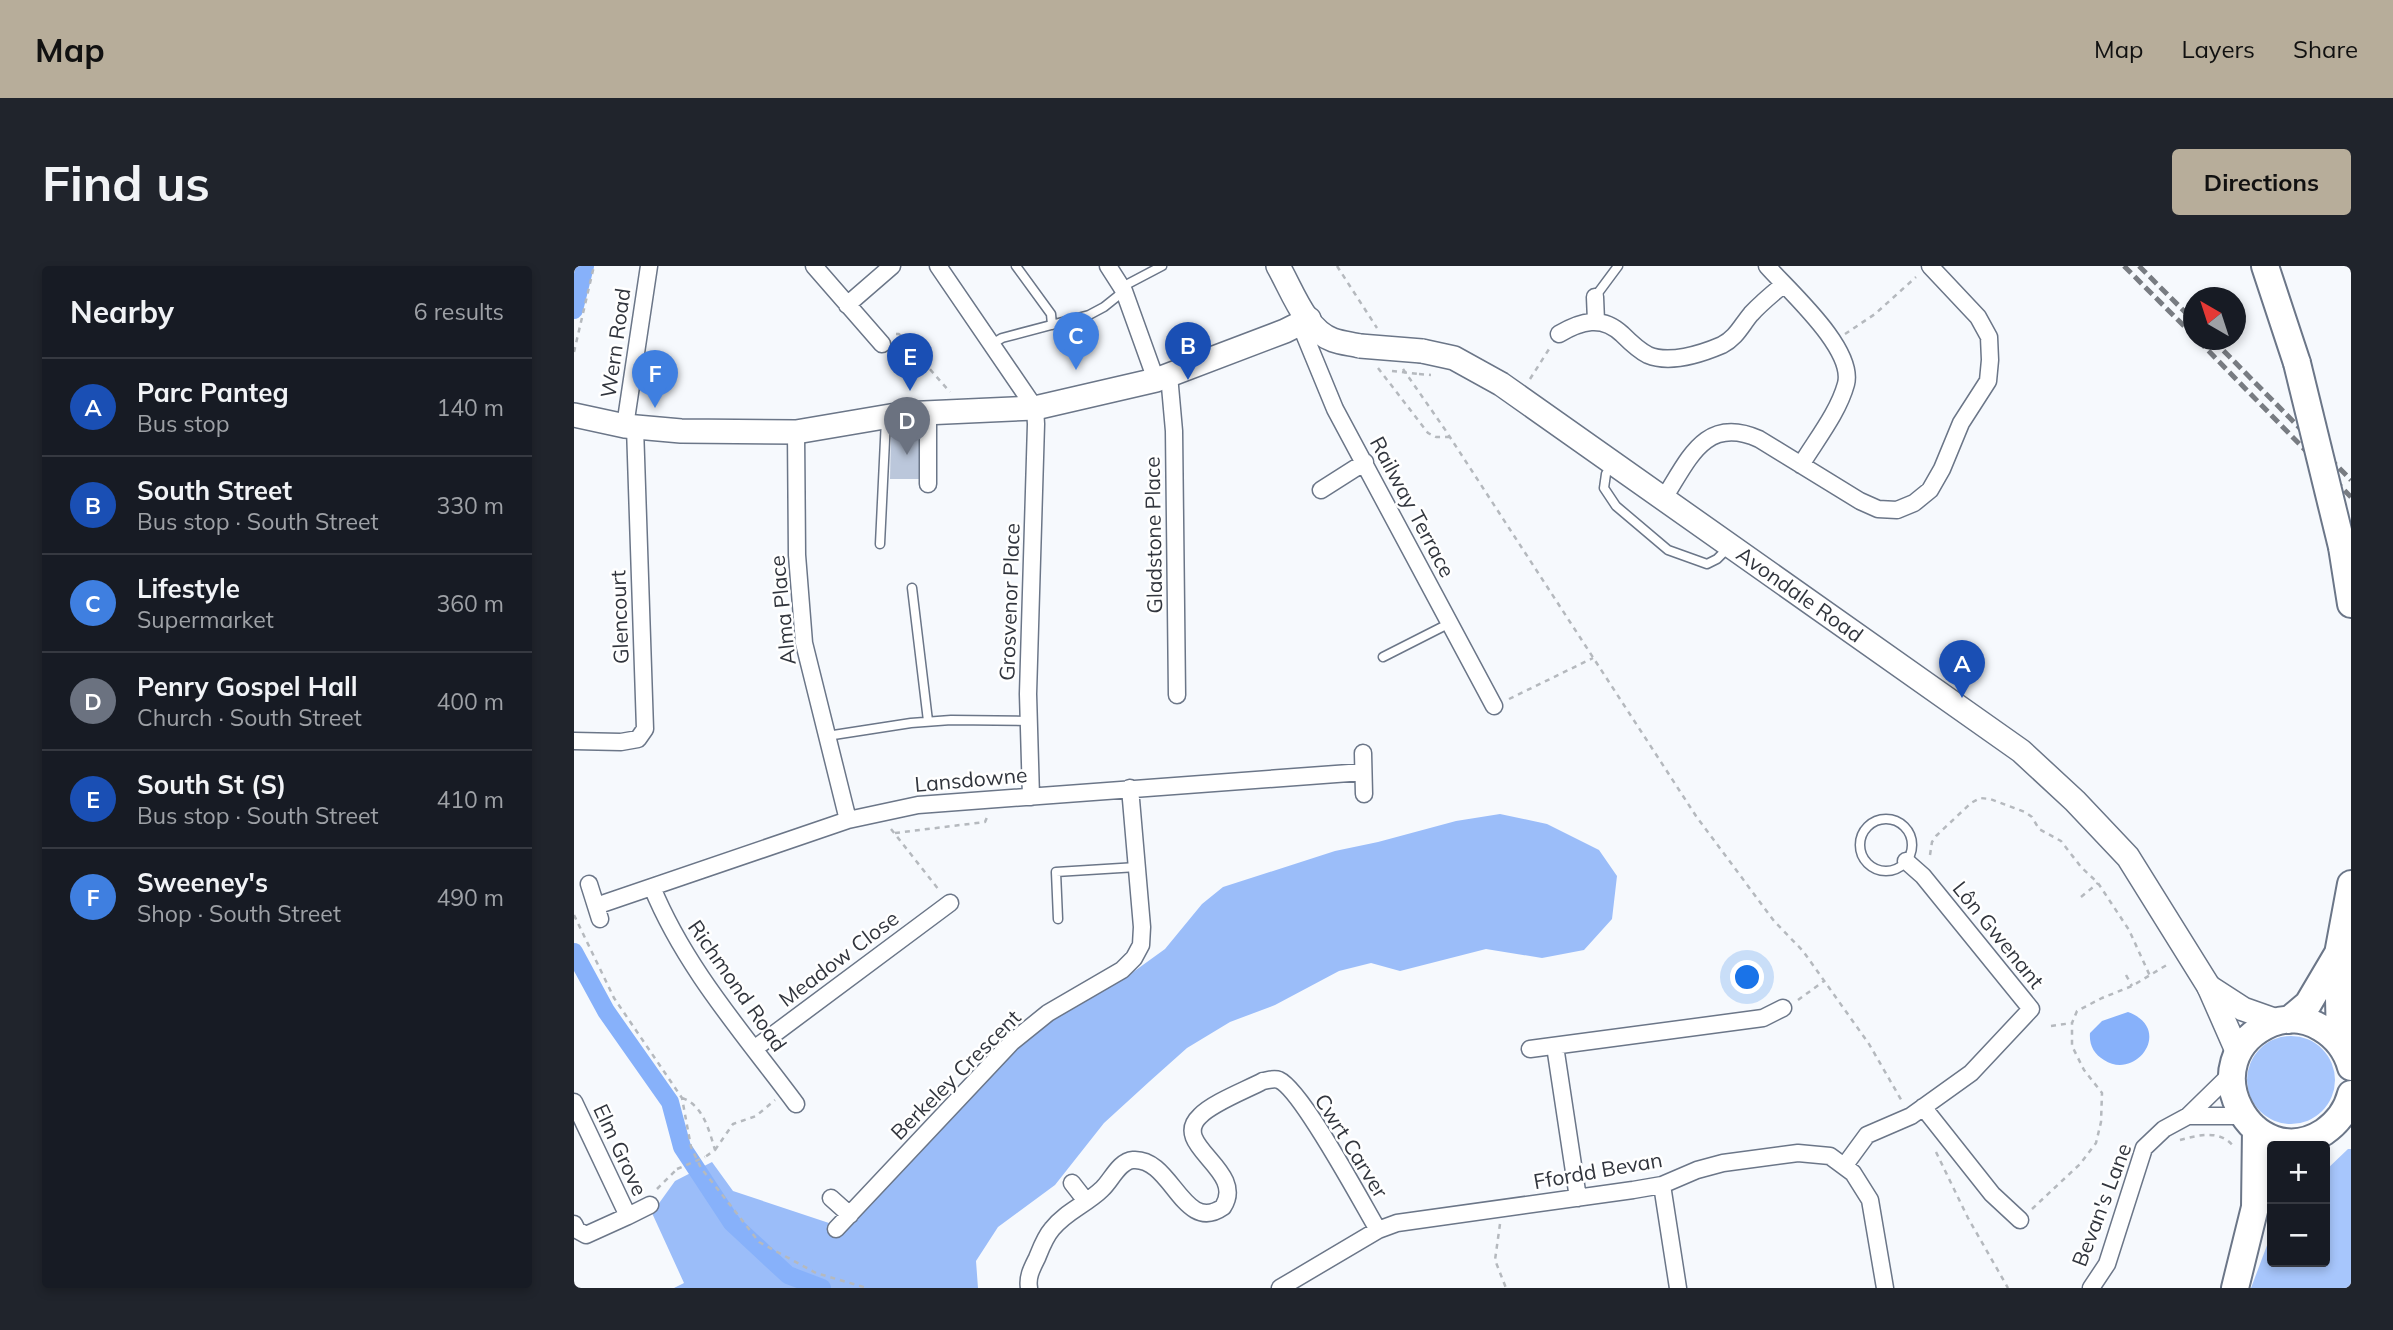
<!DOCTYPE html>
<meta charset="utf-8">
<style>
:root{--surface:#171b24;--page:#20242c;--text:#f1f3f6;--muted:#9ea1a6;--line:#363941;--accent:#b7ad9a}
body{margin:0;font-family:Mulish,sans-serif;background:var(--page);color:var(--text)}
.controls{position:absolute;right:21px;bottom:21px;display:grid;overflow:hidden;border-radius:7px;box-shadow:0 4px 10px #0003}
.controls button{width:63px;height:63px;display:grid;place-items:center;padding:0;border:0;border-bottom:2px solid var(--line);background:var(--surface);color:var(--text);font:35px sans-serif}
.compass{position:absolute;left:1609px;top:21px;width:63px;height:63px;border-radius:50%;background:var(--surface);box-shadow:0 4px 10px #0003;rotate:321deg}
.you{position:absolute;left:1174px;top:712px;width:24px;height:24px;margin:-18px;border:5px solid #fff;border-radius:50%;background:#1a73e8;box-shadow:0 0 0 10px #1a73e833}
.badge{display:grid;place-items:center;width:46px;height:46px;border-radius:50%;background:var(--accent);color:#fff;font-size:23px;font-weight:700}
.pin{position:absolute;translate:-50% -58px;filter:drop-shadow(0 2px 4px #0008)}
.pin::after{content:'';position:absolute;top:37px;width:24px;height:21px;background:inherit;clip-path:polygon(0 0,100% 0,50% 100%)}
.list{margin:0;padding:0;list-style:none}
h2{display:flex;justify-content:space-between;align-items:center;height:91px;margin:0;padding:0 28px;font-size:30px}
h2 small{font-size:23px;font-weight:400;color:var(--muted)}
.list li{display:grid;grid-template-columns:46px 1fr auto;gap:21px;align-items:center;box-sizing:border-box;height:98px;padding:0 28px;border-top:2px solid var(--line)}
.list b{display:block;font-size:26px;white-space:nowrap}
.list p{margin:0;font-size:23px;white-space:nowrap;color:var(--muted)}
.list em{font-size:23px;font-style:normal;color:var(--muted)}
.map{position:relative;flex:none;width:1777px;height:1022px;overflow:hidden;border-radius:7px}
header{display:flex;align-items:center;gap:42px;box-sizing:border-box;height:98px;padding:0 35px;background:var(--accent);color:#111}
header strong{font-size:33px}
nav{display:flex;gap:38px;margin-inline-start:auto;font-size:24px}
.intro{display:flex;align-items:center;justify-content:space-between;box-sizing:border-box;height:168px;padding:0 42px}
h1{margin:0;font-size:49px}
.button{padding:18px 32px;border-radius:7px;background:var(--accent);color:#111;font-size:24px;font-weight:700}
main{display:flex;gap:42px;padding:0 42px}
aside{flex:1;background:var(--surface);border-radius:7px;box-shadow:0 4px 10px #0003}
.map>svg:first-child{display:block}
</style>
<header>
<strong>Map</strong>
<nav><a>Map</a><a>Layers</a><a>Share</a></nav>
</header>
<div class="intro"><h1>Find us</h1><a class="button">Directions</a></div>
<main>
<aside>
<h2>Nearby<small>6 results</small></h2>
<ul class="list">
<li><span class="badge" style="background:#1a4fb4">A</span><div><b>Parc Panteg</b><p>Bus stop</p></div><em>140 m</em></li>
<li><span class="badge" style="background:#1a4fb4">B</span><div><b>South Street</b><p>Bus stop · South Street</p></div><em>330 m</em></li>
<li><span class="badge" style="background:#3f7fe0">C</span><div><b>Lifestyle</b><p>Supermarket</p></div><em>360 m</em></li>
<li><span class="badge" style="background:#6b7280">D</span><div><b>Penry Gospel Hall</b><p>Church · South Street</p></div><em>400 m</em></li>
<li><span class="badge" style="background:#1a4fb4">E</span><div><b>South St (S)</b><p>Bus stop · South Street</p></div><em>410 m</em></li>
<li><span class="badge" style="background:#3f7fe0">F</span><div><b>Sweeney's</b><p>Shop · South Street</p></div><em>490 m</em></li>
</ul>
</aside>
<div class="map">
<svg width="1777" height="1022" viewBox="0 0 1777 1022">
<rect width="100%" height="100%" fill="#f6f9fd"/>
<!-- green -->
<path fill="#a7c6fc" d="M1673 814a44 44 0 1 1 88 0a44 44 0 1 1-88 0Z
M 1774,883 L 1777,883 L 1777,1022 L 1677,1022 L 1698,966 L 1698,996 L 1751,996 L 1751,905 Z"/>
<!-- forest -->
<path fill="#9bbdf9" d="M 926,548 L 973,558 L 1025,584 L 1043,610 L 1038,653 L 1010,684 L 968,692 L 912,683 L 826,705 L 797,697 L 765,705 L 701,739 L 656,756 L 613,782 L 576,815 L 530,857 L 481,919 L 424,961 L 402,995 L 404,1022 L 100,1022 L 110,1017 L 78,947 L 101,915 L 138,896 L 159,925 L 255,957 L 283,950 L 440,781 L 485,749 L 555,709 L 591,683 L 628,638 L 649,621 L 761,585 L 804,576 L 882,555 Z"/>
<!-- water -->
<path fill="#87b1fa" d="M 1554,746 C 1600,763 1562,815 1530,794 C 1520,788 1515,779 1516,767 L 1528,755 Z"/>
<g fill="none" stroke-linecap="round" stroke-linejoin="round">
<!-- canal -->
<path stroke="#87b1fa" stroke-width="18" d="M 0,44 L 11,0
M 0,686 L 32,745 L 96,836 L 108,881 L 158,957 L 214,1009 L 248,1022"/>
</g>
<!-- building -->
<path fill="#bbc7db" d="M 317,164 L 350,164 L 349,213 L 316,213 Z"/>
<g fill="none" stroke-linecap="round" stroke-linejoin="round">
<defs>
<path id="lane" d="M 442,0 L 477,48 L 478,59
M 548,21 L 588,0
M 1021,31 L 1044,0
M 418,78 L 428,72 L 515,49 L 530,41 L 550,25
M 1038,199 L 1032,208 L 1030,222 L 1042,240 L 1094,284 L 1133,298 L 1143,293 L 1154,282
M 306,278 L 312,153
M 338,322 L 354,455
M 809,391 L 876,357
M 253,470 L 337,457 L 377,454 L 455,455
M1286 579a26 26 0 1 1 52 0a26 26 0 1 1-52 0Z
M 484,653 L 482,606 L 563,601"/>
<path id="street" d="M 240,0 L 308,78
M 364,0 L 461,142 L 462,158 L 454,428 L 457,531
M 534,0 L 550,25 L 582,114
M 1193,0 C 1215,25 1281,83 1272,118 C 1264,147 1242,174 1227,199
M 1021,31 L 1022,55
M 273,39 L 318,0
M 726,58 L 761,143 L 920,440
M 985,68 C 1007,55 1028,49 1048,68 C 1056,76 1064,84 1074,89 C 1095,98 1127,88 1148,79 C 1162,72 1167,60 1177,48 C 1187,37 1198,28 1209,19
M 595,109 L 600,165 L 603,429
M 354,147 L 354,218
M 51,160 L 75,0
M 222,166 L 223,289 L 230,377 L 274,554
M 747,224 L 791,196
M 1090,232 C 1115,193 1131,149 1185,173 L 1286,235 L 1304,243 L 1323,244 L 1340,237 L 1356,224 L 1368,203 L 1387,157 L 1414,115 L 1416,94 L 1415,71 L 1404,51 L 1356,0
M 0,475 L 47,476 L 64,473 L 71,463 L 61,161
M 789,487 L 790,528
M 15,618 L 26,653
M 78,621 C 111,702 170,768 222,838
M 22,640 L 274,554 L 344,539 L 789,506
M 981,780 L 1004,932
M 180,783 L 376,637
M 956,783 L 1189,752 L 1209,742
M 0,836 L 54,950 L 12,969 L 3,964 L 0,958
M 1349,841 L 1418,928 L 1446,954
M 1614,850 L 1668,850
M 1271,899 L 1293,869 L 1337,850 L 1397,807 L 1457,743 L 1349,610 L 1332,595
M 498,917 L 512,935
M 1088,919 L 1104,1022
M 257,932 L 276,949
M 54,950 L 76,939
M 262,963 L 438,776 L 474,747 L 548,704 L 560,692 L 567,679 L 568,661 L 556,522
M 455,1022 C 453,1011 458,1002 463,992 C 467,982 471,971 478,963 C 491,946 513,938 528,923 C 537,915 545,895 559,894 C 598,891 609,969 649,941 C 673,904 595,879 626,850 C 638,837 672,824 689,815 C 695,814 700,812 705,814 C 728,824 788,937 804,964
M 706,1022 L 804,964 L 823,957 L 1059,924 L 1088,919 L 1123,904 L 1149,897 L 1224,887 L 1256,890 L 1279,907 L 1296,934 L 1311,1022
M 1517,1022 L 1533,998 L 1570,882 L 1590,863 L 1614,850 L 1657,808"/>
<g id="secondary">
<path d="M 704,0 C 718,24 731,64 759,74 C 767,77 778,78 786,80"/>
<path id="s1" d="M 848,85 L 880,92 L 927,118 L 1447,485 L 1501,535 L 1554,591 L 1635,721 L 1664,787"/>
<path d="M 0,149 L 51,160 L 107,165 L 222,166 L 328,148 L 461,142 L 582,114 L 711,65 L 735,53"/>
<path d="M 1635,721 L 1669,743 L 1703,755"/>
</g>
<path id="primary" d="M 1691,0 L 1723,97
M 1768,281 L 1777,338
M 1715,754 L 1734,738 L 1763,689
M 1766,776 L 1764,688 L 1777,618
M 1777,801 C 1768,768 1732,744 1698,757 C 1613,793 1679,912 1750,866 C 1763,857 1773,844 1777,828
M 1661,1022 L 1681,941 L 1682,863"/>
</defs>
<!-- lane casing -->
<use href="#lane" stroke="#6b7688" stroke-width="11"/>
<!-- street casing -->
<use href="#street" stroke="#6b7688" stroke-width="19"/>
<!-- secondary casing -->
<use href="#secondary" stroke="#6b7688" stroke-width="26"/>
<!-- primary casing -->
<use href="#primary" stroke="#6b7688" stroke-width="30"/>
<!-- path -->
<path stroke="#b5b9be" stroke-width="2.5" stroke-dasharray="5 5" stroke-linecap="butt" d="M 763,0 L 803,62
M 322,68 L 325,68 L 376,126
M 1271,68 L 1301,48 L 1342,11
M 0,86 L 20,0
M 804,102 L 854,167 L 862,171 L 876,171
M 829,103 L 872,165 L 1122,550 L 1200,655 L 1229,685 L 1295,778 L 1329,837
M 845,108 L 857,109
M 956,113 L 977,80
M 935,433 L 1019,392
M 317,563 L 365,624
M 321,567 L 411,556 L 414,549
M 1356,589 L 1358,576 L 1362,570 L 1397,537 L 1406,532 L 1416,533 L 1451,546 L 1458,551 L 1465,563 L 1487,575 L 1507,601 L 1524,617 L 1555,664 L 1576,710
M 1507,631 L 1524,617
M 0,649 L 40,732 L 108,832 L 117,881 L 127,902 L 157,940 L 185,976 L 242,1007 L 293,1022
M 1552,709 L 1558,720
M 1224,734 L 1250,715
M 1477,760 L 1498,757
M 108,832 C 129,839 135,864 141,884 L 131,891
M 1606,874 C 1625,869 1646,863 1660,881
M 141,884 L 159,858 L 182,850 L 201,834
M 1362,886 L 1394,952 L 1434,1022
M 83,923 L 103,903
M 1458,943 L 1506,898 L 1522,877 L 1527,856 L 1528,827 L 1510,804 L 1498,780 L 1498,757 L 1503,745 L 1528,732 L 1558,720 L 1596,697
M 926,958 L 921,994 L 932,1022"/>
<!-- lane -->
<use href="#lane" stroke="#fff" stroke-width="8"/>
<!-- street -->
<use href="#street" stroke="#fff" stroke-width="16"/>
<!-- secondary -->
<use href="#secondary" stroke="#fff" stroke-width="23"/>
<!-- primary -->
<use href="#primary" stroke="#fff" stroke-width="26"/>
<!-- rail -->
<path stroke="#787c82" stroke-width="5" stroke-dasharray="10 5" stroke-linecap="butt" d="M 1550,0 L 1619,69
M 1565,0 L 1619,54
M 1624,74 L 1777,231
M 1639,74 L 1777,214"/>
<defs>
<path id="secondary-bridge" d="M 786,80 L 848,85"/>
<path id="primary-bridge" d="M 1723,97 L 1768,281"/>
</defs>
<!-- secondary-bridge casing -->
<use href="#secondary-bridge" stroke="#6b7688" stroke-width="26" stroke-linecap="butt"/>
<!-- primary-bridge casing -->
<use href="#primary-bridge" stroke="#6b7688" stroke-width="30" stroke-linecap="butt"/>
<!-- path-bridge -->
<path stroke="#b5b9be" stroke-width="2.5" stroke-dasharray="5 5" stroke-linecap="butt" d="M 818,105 L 845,108
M 103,903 L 131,891"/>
<!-- secondary-bridge -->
<use href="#secondary-bridge" stroke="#fff" stroke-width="23"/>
<!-- primary-bridge -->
<use href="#primary-bridge" stroke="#fff" stroke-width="26"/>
</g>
<g text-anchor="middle" stroke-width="5" stroke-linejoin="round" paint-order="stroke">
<!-- street labels -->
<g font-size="21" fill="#31353d" stroke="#fff">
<text transform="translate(42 77) rotate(-82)" y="7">Wern Road</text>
<text transform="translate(838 241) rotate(62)" y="7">Railway Terrace</text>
<text transform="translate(580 269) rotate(-91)" y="7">Gladstone Place</text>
<text dy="7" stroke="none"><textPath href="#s1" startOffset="452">Avondale Road</textPath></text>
<text transform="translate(436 336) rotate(-88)" y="7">Grosvenor Place</text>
<text transform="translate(209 344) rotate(-96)" y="7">Alma Place</text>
<text transform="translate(46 351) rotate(-92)" y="7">Glencourt</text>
<text transform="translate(397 514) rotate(-5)" y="7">Lansdowne</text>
<text transform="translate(1424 669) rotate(51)" y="7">Lôn Gwenant</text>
<text transform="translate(265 693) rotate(-37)" y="7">Meadow Close</text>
<text transform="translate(163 720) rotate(55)" y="7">Richmond Road</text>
<text transform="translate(382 809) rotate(-45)" y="7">Berkeley Crescent</text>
<text transform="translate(777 880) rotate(58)" y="7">Cwrt Carver</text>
<text transform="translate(46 884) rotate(65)" y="7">Elm Grove</text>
<text transform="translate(1024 905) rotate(-10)" y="7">Ffordd Bevan</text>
<text transform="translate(1528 939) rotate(-69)" y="7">Bevan's Lane</text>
</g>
</g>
</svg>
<div class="controls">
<button>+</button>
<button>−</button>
</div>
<svg class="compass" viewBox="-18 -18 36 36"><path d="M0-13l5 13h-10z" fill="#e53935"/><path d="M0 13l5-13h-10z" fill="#9ea1a6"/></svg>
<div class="you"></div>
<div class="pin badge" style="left:1388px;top:432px;background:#1a4fb4">A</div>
<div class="pin badge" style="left:614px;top:114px;background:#1a4fb4">B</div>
<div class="pin badge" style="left:502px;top:104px;background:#3f7fe0">C</div>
<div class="pin badge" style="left:333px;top:189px;background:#6b7280">D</div>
<div class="pin badge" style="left:336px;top:125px;background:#1a4fb4">E</div>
<div class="pin badge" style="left:81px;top:142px;background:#3f7fe0">F</div>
</div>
</main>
